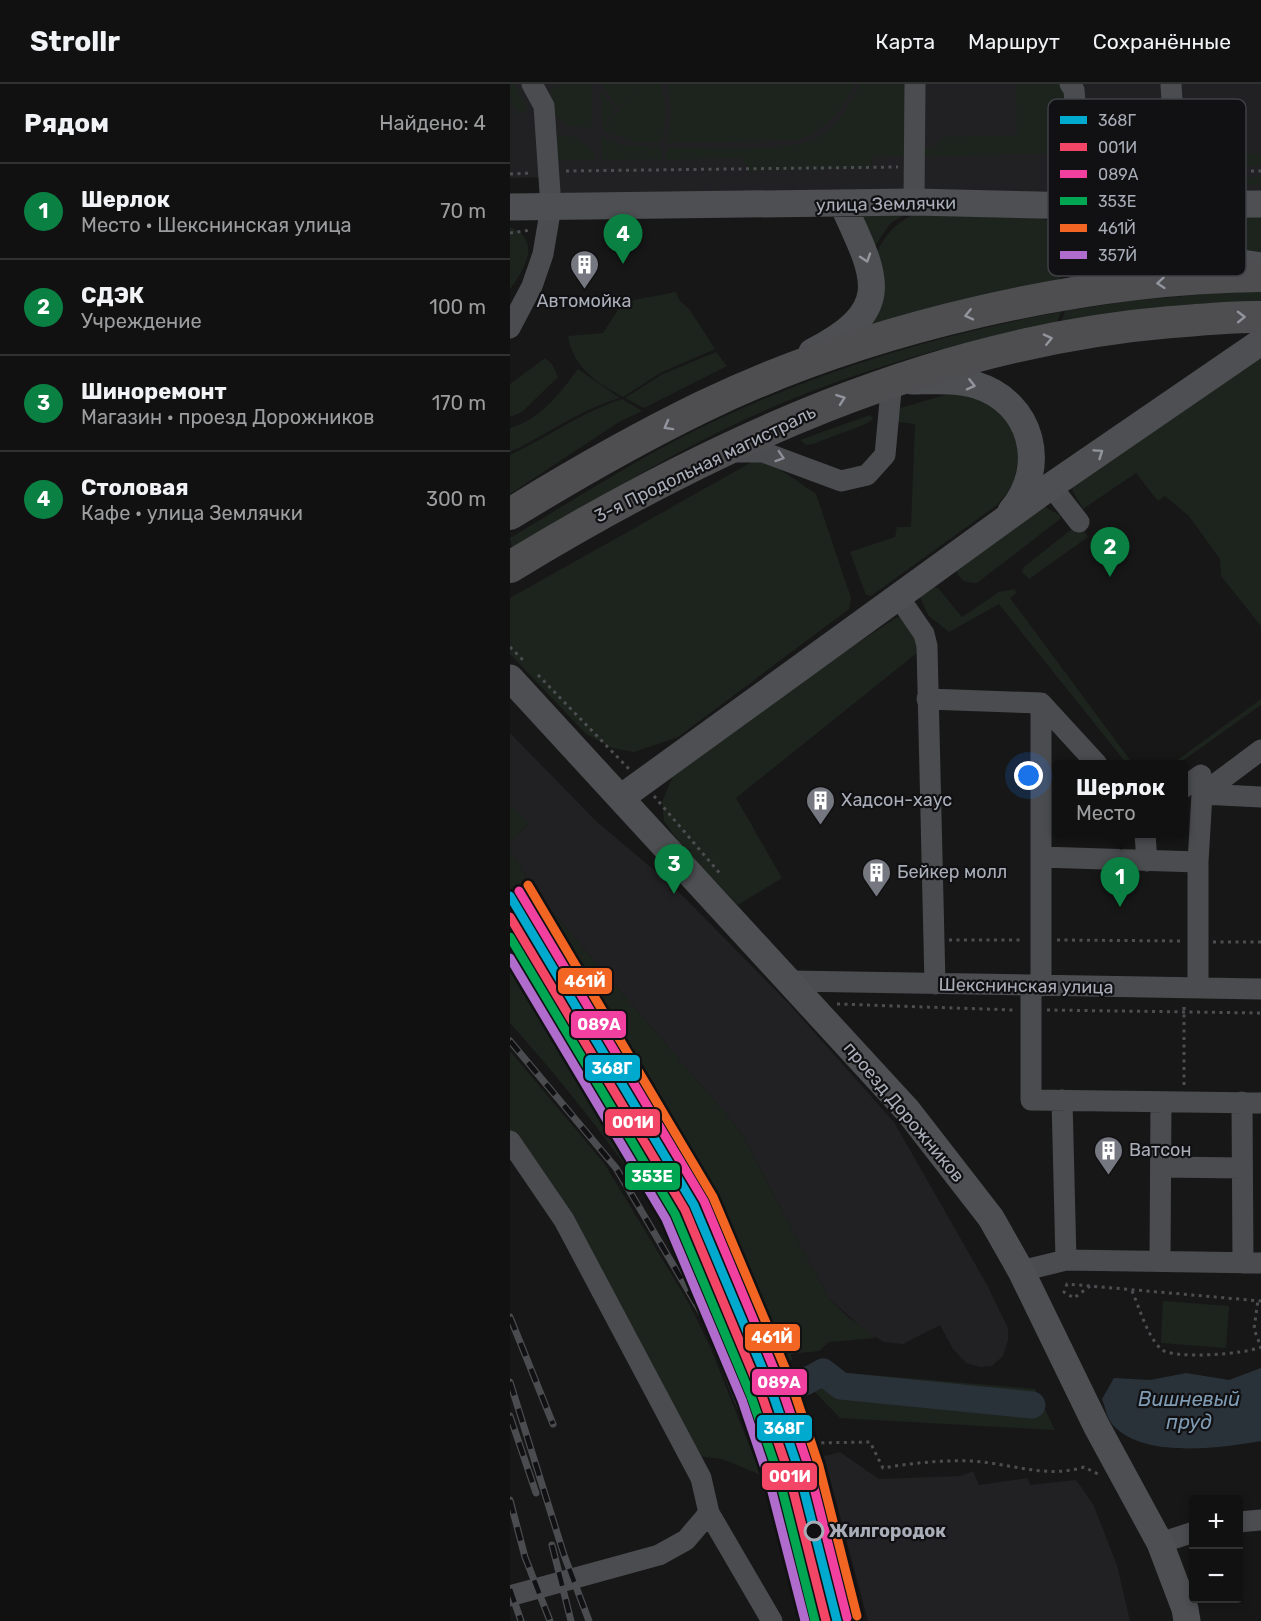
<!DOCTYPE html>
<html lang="ru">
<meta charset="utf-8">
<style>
:root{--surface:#111;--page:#1e1f1f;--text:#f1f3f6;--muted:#9c9d9f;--line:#303131;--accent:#0b8043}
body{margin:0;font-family:Rubik,sans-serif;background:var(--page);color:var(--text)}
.controls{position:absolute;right:18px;bottom:18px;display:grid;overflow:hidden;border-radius:6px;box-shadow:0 3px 9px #0003}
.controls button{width:54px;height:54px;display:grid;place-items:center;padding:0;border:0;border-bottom:2px solid var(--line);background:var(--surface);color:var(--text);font:30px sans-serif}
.you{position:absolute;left:519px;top:692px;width:21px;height:21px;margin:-15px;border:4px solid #fff;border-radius:50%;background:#1a73e8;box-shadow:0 0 0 9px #1a73e833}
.badge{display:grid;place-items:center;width:39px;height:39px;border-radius:50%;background:var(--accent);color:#fff;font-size:20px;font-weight:700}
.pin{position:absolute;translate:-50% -50px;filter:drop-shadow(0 2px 3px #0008)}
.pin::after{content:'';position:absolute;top:32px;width:21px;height:18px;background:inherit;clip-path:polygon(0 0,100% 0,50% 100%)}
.popup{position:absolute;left:543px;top:676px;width:135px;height:78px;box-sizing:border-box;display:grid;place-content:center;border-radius:6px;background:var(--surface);filter:drop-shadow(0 2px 4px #0005);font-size:20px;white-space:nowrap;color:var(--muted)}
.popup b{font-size:22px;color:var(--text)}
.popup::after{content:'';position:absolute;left:50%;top:100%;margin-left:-12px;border:12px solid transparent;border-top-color:var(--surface)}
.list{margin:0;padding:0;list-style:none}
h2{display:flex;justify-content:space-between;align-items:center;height:78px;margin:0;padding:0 24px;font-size:26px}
h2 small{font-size:20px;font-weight:400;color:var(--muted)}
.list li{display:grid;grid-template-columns:39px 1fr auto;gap:18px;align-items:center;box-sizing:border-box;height:96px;padding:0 24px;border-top:2px solid var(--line)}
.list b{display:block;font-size:22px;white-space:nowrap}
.list p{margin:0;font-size:20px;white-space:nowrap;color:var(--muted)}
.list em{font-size:20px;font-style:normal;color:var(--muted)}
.map{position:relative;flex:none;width:751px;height:1537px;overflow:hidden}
header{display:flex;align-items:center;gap:36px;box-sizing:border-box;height:84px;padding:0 30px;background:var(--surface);border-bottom:2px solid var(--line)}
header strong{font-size:28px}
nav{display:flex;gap:33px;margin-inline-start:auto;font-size:21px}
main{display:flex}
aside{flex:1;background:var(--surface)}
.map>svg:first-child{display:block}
</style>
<header>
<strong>Strollr</strong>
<nav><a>Карта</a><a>Маршрут</a><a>Сохранённые</a></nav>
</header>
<main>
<aside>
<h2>Рядом<small>Найдено: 4</small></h2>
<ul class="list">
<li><span class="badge">1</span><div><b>Шерлок</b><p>Место · Шекснинская улица</p></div><em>70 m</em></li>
<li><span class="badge">2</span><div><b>СДЭК</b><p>Учреждение</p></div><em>100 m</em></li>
<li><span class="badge">3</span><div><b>Шиноремонт</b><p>Магазин · проезд Дорожников</p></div><em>170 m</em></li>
<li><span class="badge">4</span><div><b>Столовая</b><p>Кафе · улица Землячки</p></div><em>300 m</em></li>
</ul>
</aside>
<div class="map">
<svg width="751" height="1537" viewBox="0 0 751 1537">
<rect width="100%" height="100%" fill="#171717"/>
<!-- built -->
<path fill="#212123" d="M 0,0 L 751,0 L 751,120 L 41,123 L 43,93 L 0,94 Z
M 0,649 L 86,737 L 164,803 L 279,920 L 384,1038 L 477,1201 L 498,1244 L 498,1256 L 493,1272 L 482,1282 L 470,1283 L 456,1279 L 443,1265 L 430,1241 L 393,1260 L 374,1258 L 354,1246 L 318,1213 L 229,1045 L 22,804 L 0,765 L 0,759 L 19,739 L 0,720 Z
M 330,1368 L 369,1395 L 451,1392 L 463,1387 L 469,1401 L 518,1394 L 520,1401 L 566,1396 L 583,1420 L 607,1481 L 620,1537 L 358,1537 L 314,1372 Z"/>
<!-- green -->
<path fill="#1d241e" d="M 0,0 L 5,0 L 18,26 L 8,31 L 0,16 Z
M 52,0 L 82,0 L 82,44 L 59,42 L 42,30 L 41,5 Z
M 91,0 L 129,0 L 121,15 L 108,23 Z
M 131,0 L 151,0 L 156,29 L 152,58 L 125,58 L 94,46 C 104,27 121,19 131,0 Z
M 157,0 L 345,0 C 332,25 316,47 288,56 L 157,59 L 162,28 Z
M 350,0 L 394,0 L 395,72 L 362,73 L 361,84 L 240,87 L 231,74 L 155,76 L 157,64 C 191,63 276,69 304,56 C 326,45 340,22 350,0 Z
M 506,0 L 551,0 L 558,19 L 558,69 L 411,73 L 412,64 L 427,63 L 432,53 L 507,51 Z
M 91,8 L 105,25 L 93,45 Z
M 52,52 L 66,53 L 83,67 L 85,76 L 40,77 L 43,54 Z
M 91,52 L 112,61 L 152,64 L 152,75 L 93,76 Z
M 751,70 L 751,82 L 665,83 L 664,72 Z
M 751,93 L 751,101 L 668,102 L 664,100 L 662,94 Z
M 751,129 L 751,171 L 716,172 L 629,143 L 631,134 Z
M 518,130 L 563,145 L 568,150 C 569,169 560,189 544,199 L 350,249 C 358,203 356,155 402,131 Z
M 341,131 L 393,131 L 380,140 L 362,166 Z
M 0,143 C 32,156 15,185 0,205 Z
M 572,147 L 600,155 L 581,173 L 570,192 L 558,195 C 565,182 576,163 572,147 Z
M 607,159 L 687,182 L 575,193 L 591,170 Z
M 751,205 L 751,217 L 685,221 L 551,239 L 555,227 L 620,217 Z
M 166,208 L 170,217 L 180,226 L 205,265 L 150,289 L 113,313 C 86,298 63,283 58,252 L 93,249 L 113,218 Z
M 551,228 L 547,239 C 435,260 320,294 217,344 C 143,380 73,424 2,464 L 0,454 C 70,412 139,367 213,333 C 321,283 435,249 551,228 Z
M 206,268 L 217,282 L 134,324 L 115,314 L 151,291 Z
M 35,274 L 42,280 L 48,293 L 12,328 L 0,333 L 0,300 Z
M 748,275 L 751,275 L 751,542 L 711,492 L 710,475 L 679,432 L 655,412 L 648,417 L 626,389 L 573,425 L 562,406 L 564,402 Z
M 68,285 L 110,314 C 70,325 37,351 0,368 L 0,344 C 30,336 51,308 68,285 Z
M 449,307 L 493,325 L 510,366 L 503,402 L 487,421 L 361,512 L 356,511 L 340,468 L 385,453 L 387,443 L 401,443 L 405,340 L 388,338 L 390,324 Z
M 112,315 L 132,327 L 109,338 L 0,410 L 0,371 C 38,353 72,328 112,315 Z
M 360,331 L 363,335 L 356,340 L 303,360 L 296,361 L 290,356 Z
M 251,375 L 268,384 L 306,410 L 341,514 L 339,525 L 168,653 L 124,668 L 102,664 L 76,650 L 0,570 L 0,514 L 242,378 Z
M 533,422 L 550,431 L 550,435 L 467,499 C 456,499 448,496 446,485 Z
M 563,444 L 573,445 L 578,453 L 519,495 L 512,488 L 514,483 Z
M 422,502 L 428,504 L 452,533 L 489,508 L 505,505 L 506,509 L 500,514 L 623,680 L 617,680 L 489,520 L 439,548 L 418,531 L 409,511 Z
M 387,533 L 392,534 L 413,564 L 226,714 L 272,794 L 228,821 L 171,761 L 154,737 L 152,718 L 163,692 L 280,604 Z
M 751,615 L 751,621 L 668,680 L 662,680 Z
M 0,720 L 19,739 L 0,759 Z
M 0,765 L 22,804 L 229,1045 L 318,1213 L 338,1233 L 366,1254 L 319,1258 L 309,1267 L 281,1270 L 282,1276 L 256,1281 L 191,1133 L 164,1084 L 76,934 L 0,815 Z
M 0,844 L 47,916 L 164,1117 L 230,1261 L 275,1407 C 248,1339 224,1270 190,1205 C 140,1107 73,1021 0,939 Z
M 0,967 L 94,1079 L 180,1221 L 201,1265 L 251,1391 L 212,1375 L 187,1372 L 0,1048 Z
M 653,1217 L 719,1222 L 716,1264 L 651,1259 Z
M 327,1288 L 525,1305 L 545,1346 L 330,1334 L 300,1303 Z"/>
<!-- water -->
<path fill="#2a3239" d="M 751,1284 L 751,1357 C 711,1364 633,1375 603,1341 C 597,1335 595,1322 592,1315 L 604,1294 L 640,1296 L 676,1289 L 719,1296 Z"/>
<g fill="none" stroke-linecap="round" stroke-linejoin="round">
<!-- river -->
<path stroke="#2a3239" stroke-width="27" d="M 295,1298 L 313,1288 L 331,1302 L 522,1321"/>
<!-- path -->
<path stroke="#4d4e52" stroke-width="3" stroke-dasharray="3 4.5" stroke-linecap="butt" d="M 56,87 L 388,83
M 588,87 L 626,87
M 651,87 L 751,87
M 0,90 L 22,89
M 0,149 L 21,146
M 0,563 L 15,578
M 28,591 L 119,685
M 144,712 L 212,792
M 439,856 L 514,856
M 547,856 L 673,857
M 703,858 L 751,858
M 327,920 L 503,926
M 537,926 L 751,929
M 674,1001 L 674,921
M 580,1202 L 564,1214 L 554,1208 L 557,1200 L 751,1217
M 622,1207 C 630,1225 637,1252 651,1265 C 663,1276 736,1270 751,1263 L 744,1245 L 748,1216
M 294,1386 L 302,1359 L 360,1358 L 373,1384 C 402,1379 432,1376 461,1377 C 499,1379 537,1395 574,1383 L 588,1390"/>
<!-- minor -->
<path stroke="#4b4c50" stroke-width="21" d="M 560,0 L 564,6 L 574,122
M 569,64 L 647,69 C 669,54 662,25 661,0
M 404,118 L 405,0
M 0,244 L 22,202 L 33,170 L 41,123 L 34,22 L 22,0
M 222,368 L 253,368 L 331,397 L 357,391 L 375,371 L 382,296
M 541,402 L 569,438
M 388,512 L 414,550 L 417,562 L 425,900
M 417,615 L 531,619 L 531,902
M 531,619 L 587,680
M 673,704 L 691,691 L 692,710
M 692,710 L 751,666
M 635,750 L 637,777
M 531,773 L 688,778 L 688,904
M 688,778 L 692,710 L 751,713
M 281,897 L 751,905
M 521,902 L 521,1016 L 751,1019
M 552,1016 L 556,1176
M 732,1018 L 733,1179
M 0,1057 L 54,1136 L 191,1394 L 199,1429 L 176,1456 L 149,1471 L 0,1512
M 651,1083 L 732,1084
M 650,1176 L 651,1018
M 511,1187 L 556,1176 L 751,1179
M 199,1429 L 262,1537
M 728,1438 L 751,1436
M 650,1459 L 684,1448"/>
<!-- major -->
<path stroke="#4d4f52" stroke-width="27" d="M 567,122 C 604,161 699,174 751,182
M 0,123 L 404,118 L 574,122 L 751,120
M 302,268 C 386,225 366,193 333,121
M 402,297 C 423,297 446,295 466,301 C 522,318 539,383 501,427
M 0,594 L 398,1027 L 481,1134 L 511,1187 L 587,1343 L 650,1459 L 675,1525 L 677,1537
M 112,713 L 541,402 L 751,258"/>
<!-- highway -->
<path stroke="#4e4e51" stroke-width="32" d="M 0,430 C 60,393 130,353 194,322 C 356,244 571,194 751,192
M 0,483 C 202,360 422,258 661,238 C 691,236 721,232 751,233"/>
<defs>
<path id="rail" d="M 0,957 L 106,1084 L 195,1235 L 261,1398 L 301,1537
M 0,1233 L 43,1340
M 0,1298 L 54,1471 L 79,1537
M 0,1332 L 26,1409
M 0,1416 L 15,1473 L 40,1537
M 42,1461 L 61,1537
M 0,1505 L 11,1537"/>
</defs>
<!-- rail casing -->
<use href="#rail" stroke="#4b4c4f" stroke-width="7"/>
<!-- rail -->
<use href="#rail" stroke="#111113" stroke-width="4.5" stroke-dasharray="14" stroke-linecap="butt"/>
<defs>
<path id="rail-1" d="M 0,812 L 184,1121 L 261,1305 L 289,1387 L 327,1537"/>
<path id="rail-2" d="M 0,833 L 175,1126 L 251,1309 L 279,1390 L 316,1537"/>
<path id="rail-3" d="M 9,807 L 194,1117 L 271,1302 L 299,1384 L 337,1534"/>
<path id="rail-4" d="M 0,853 L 165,1130 L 241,1312 L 269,1393 L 305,1537"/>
<path id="rail-5" d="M 18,801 L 203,1113 L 281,1298 L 309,1382 L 347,1532"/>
<path id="rail-6" d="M 0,874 L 156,1135 L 232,1316 L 259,1396 L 295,1537"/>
</defs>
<!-- rail-1 casing -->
<use href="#rail-1" stroke="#111113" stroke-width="14"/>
<!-- rail-2 casing -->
<use href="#rail-2" stroke="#111113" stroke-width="14"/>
<!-- rail-3 casing -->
<use href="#rail-3" stroke="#111113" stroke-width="14"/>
<!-- rail-4 casing -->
<use href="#rail-4" stroke="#111113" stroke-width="14"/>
<!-- rail-5 casing -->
<use href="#rail-5" stroke="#111113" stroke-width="14"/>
<!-- rail-6 casing -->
<use href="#rail-6" stroke="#111113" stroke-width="14"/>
<!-- rail-1 -->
<use href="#rail-1" stroke="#00a9ce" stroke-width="9"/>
<!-- rail-2 -->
<use href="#rail-2" stroke="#f34667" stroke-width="9"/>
<!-- rail-3 -->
<use href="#rail-3" stroke="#f240a1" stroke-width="9"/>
<!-- rail-4 -->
<use href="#rail-4" stroke="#00a651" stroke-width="9"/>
<!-- rail-5 -->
<use href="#rail-5" stroke="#f26522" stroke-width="9"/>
<!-- rail-6 -->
<use href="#rail-6" stroke="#b06ccc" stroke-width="9"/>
</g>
<!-- one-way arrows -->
<defs><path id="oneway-chevron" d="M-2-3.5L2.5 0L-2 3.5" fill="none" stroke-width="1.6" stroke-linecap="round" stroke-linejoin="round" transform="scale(1.5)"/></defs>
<g stroke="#91969e">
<use href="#oneway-chevron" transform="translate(356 174) rotate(72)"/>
<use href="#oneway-chevron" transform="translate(461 301) rotate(14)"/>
<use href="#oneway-chevron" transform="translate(589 369) rotate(-34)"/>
</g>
<g stroke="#92959e">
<use href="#oneway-chevron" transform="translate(651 199) rotate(175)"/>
<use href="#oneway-chevron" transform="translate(459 231) rotate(167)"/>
<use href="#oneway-chevron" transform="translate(731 233) rotate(-1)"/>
<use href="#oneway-chevron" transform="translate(538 255) rotate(-13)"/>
<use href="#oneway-chevron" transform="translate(331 315) rotate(-20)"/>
<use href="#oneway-chevron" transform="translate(158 342) rotate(151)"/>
</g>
<use stroke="#8c9099" href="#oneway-chevron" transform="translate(270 373) rotate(18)"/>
<!-- icons -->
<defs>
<symbol id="building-pin" viewBox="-11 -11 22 30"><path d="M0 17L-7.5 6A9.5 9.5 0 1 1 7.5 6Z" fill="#757880" stroke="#111113"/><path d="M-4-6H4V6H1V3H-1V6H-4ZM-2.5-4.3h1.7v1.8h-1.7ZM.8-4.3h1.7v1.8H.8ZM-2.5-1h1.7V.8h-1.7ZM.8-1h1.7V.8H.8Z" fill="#fff"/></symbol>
</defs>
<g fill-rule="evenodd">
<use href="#building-pin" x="58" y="164" width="33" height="45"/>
<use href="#building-pin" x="294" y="700" width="33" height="45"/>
<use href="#building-pin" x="350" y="772" width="33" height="45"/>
<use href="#building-pin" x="582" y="1050" width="33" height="45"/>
</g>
<!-- markers -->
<circle fill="#111113" stroke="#a8adb8" stroke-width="3" cx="304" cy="1447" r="9"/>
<g text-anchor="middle" stroke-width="4.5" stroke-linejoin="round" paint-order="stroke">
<!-- street labels -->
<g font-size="18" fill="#a8adb8" stroke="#111113">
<text transform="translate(376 120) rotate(-1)" y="6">улица Землячки</text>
<text transform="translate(195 380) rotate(-26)" y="6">3-я Продольная магистраль</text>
<text transform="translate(516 902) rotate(1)" y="6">Шекснинская улица</text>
<text transform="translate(394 1028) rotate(50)" y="6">проезд Дорожников</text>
</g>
<!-- poi labels -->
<g font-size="18" fill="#a8adb8" stroke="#111113" text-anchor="start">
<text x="74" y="223" text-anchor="middle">Автомойка</text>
<text x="331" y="722">Хадсон-хаус</text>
<text x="387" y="794">Бейкер молл</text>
<text x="619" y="1072">Ватсон</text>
</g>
<!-- stop labels -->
<g font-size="18" font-weight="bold" fill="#a8adb8" stroke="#111113" text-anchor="start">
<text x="319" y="1453">Жилгородок</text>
</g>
<!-- water labels -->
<g font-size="20" font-style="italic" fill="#7f9bb3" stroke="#111113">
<text x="679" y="1322">Вишневый<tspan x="679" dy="23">пруд</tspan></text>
</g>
</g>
<!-- legend -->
<rect x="538" y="15" width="198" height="177" rx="9" fill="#111113" stroke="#3e4045" stroke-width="1.5"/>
<rect x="550" y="32" width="27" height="8" fill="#00a9ce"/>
<rect x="550" y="59" width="27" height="8" fill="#f34667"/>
<rect x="550" y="86" width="27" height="8" fill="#f240a1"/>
<rect x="550" y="113" width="27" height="8" fill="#00a651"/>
<rect x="550" y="140" width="27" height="8" fill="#f26522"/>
<rect x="550" y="167" width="27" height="8" fill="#b06ccc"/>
<g font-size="16" fill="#a8adb8">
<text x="588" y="42">368Г</text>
<text x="588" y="69">001И</text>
<text x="588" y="96">089А</text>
<text x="588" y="123">353Е</text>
<text x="588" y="150">461Й</text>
<text x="588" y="177">357Й</text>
</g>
<g stroke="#111113" stroke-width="2">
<rect x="47" y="883" width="56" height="28" rx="6" fill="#f26522"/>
<rect x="60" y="926" width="57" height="29" rx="6" fill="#f240a1"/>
<rect x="74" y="970" width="57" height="28" rx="6" fill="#00a9ce"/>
<rect x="94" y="1024" width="57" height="29" rx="6" fill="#f34667"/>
<rect x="114" y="1078" width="57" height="29" rx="6" fill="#00a651"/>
<rect x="234" y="1239" width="57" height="29" rx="6" fill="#f26522"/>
<rect x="241" y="1284" width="57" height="28" rx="6" fill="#f240a1"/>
<rect x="246" y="1330" width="57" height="28" rx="6" fill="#00a9ce"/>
<rect x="251" y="1378" width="57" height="29" rx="6" fill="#f34667"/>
</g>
<g font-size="16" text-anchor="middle" font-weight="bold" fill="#fff">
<text x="75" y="903">461Й</text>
<text x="89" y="946">089А</text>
<text x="102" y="990">368Г</text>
<text x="123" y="1044">001И</text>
<text x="142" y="1098">353Е</text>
<text x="262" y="1259">461Й</text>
<text x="269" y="1304">089А</text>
<text x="274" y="1350">368Г</text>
<text x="280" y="1398">001И</text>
</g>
</svg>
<div class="controls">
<button>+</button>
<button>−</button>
</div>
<div class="you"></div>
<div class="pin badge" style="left:610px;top:823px">1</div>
<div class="popup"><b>Шерлок</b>Место</div>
<div class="pin badge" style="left:600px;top:493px">2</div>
<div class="pin badge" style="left:164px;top:810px">3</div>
<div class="pin badge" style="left:113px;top:180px">4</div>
</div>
</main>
